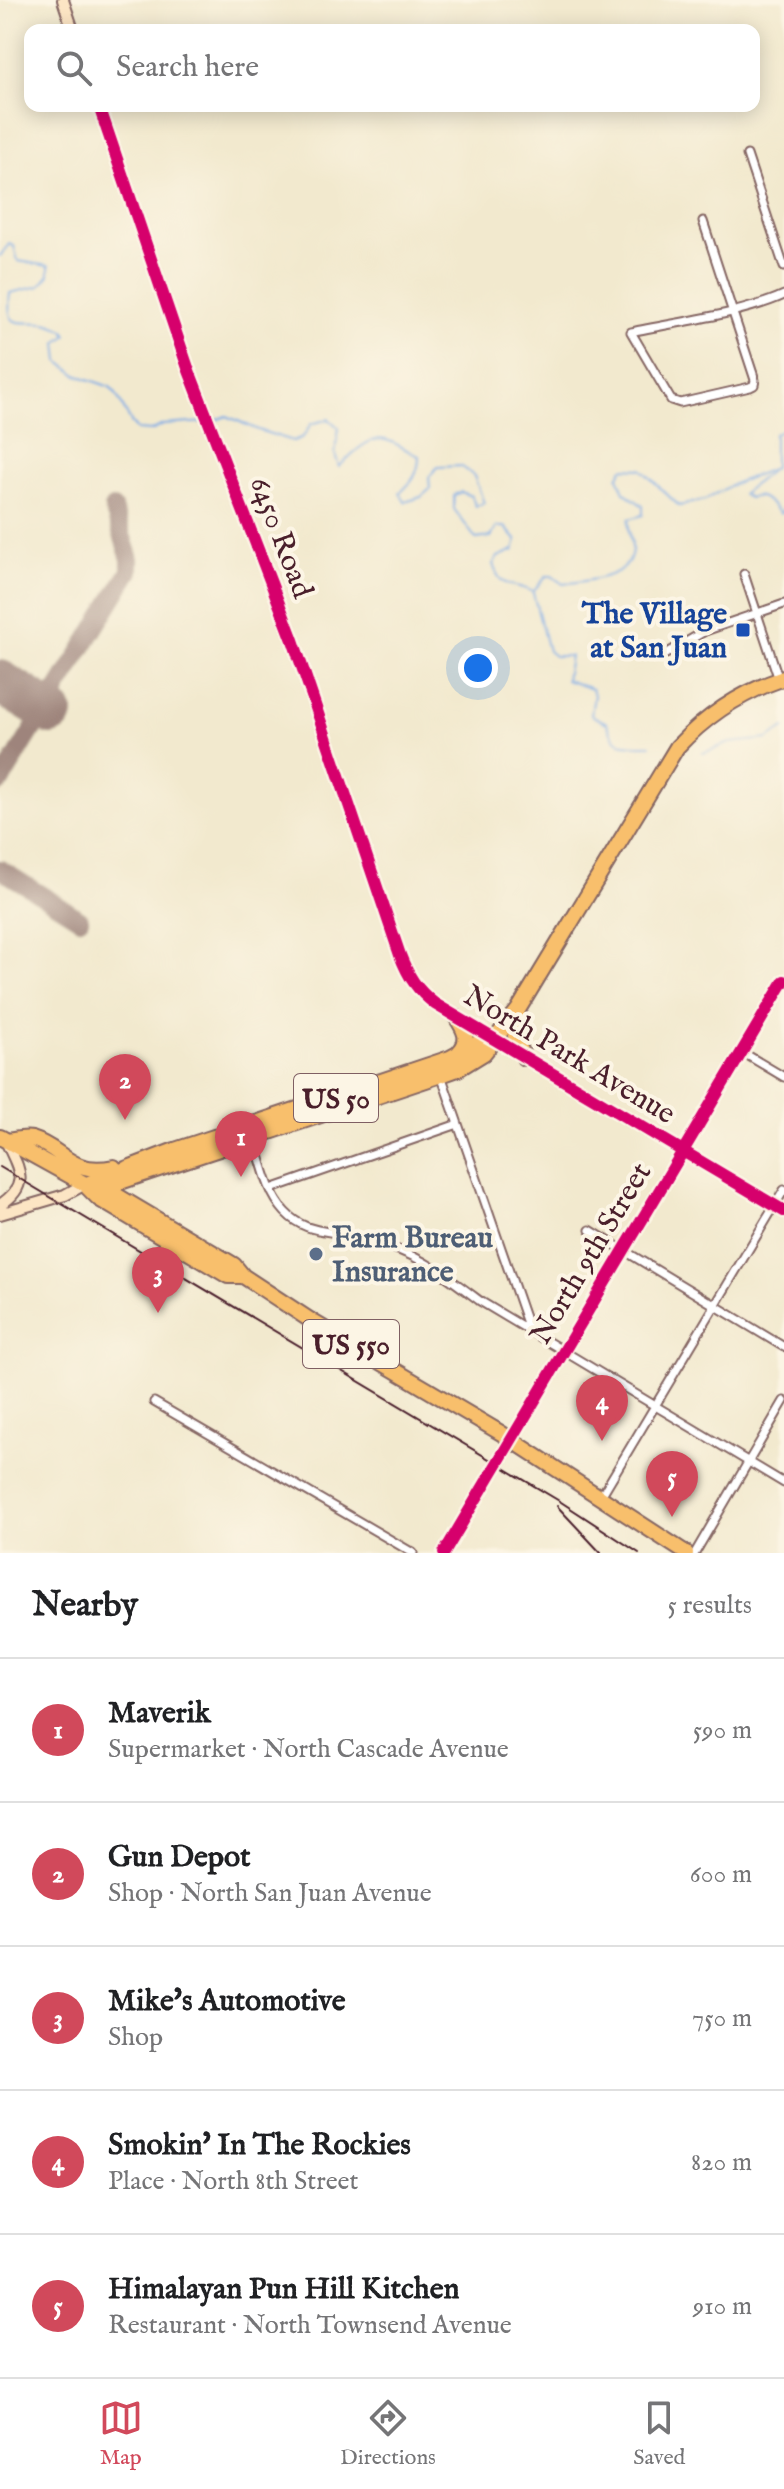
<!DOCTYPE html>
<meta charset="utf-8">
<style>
:root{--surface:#fff;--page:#f6f6f6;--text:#202124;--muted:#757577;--line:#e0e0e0;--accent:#d1495b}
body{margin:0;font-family:"IM FELL English",serif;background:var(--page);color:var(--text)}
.you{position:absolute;left:478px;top:668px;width:28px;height:28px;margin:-20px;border:6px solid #fff;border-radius:50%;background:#1a73e8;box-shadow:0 0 0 12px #1a73e833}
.badge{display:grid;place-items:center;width:52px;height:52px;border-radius:50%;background:var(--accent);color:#fff;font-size:26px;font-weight:700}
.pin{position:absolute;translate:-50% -66px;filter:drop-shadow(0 2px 4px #0008)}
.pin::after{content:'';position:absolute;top:42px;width:28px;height:24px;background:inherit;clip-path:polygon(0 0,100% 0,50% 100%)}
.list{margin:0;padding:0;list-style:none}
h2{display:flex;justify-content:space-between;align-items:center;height:104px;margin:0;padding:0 32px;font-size:34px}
h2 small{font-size:26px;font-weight:400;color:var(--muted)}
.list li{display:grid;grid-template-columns:52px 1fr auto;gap:24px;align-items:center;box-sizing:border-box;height:144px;padding:0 32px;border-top:2px solid var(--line)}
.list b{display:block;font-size:30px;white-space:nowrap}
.list p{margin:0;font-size:26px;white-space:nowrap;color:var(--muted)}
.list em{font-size:26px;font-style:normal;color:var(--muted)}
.icon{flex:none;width:44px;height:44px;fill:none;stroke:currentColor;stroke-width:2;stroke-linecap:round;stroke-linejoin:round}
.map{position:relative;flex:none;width:784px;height:1553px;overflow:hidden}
.search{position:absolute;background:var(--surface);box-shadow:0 4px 20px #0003;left:24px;right:24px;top:24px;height:88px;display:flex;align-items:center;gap:20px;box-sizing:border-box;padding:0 28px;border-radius:16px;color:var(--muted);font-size:30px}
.sheet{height:824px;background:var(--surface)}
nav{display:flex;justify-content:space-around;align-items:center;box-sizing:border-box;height:112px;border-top:2px solid var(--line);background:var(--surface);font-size:22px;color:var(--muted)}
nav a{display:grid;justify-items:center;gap:4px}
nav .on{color:var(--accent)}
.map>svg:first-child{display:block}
</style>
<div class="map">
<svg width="784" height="1553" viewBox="0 0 784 1553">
<rect width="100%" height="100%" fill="#fcf5e5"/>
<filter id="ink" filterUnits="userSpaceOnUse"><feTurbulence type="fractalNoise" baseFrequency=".0125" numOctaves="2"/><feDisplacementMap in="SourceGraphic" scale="16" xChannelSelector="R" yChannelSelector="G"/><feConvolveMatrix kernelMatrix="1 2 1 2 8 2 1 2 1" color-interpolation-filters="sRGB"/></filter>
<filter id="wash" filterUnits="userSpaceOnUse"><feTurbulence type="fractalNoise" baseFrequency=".006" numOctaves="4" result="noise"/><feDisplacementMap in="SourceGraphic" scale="32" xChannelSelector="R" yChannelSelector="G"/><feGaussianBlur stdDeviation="1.8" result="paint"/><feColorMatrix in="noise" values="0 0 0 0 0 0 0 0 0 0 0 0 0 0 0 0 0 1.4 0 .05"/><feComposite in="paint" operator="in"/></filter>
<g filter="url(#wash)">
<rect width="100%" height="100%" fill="#f2e9ce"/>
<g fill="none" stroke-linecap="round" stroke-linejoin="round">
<!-- stream -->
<path stroke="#7aaae5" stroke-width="2" d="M 0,256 L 9,244 L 14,246 L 18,261 L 49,266 L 49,275 L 40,286 L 10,293 C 6,331 17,320 45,323 C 51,324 58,327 64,330 L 67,335 L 57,343 L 59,361 L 77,375 L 110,387 L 116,394 L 132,424 L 137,430 L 151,431 L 163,425 L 206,422
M 213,421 L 227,416 L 258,430 L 293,441 L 303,437 L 311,424 L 329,419 L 339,428 L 335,454 L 339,467 C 351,455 370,433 389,441 C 399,444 408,452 419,456 C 419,473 412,482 400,493 L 405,502 L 421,497 L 430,489 L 429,477 L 438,467 L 461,466 L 474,476 L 484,503 L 476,506 L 471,496 L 461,492 L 454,495 L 454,509 L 476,539 L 491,537 L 497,527 L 505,527 L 517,541 L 514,550 L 498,557 L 493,564 C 502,592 512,581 533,592
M 774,466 L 774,434 L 784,429
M 770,471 L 742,494 L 749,498 C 762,492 771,505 781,514 L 784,507
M 534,591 L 546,576 L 552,576 L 563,584 C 585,580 630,580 632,550 C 633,538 627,535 629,519 L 643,515 L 643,506 L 624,492 L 618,477 L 623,468 L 641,469 L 679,506 L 705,500 L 731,485 L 774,468
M 533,593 L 548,651 L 554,656 L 570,656 L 566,680 L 592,689 L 594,695 L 591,715 L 607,723 C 616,750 627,744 651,745
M 703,753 L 730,743 L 768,739 L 784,728"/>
<!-- taxiway -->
<path stroke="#9e847c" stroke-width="18" d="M 0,783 L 130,571 L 130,559 L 113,508
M 0,869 L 80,919"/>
<!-- runway -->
<path stroke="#9e847c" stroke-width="44" d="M 0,682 L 51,713"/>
</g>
</g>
<g filter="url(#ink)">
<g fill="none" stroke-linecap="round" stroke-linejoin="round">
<defs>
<path id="street" d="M 747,155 L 784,267
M 703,221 L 755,380 L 754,385 L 750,387 L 680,403 L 671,400 L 631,332 C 677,322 743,314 784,295
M 744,574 L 779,680
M 659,658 L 705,631 L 784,604
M 742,1052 L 784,1077
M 441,1075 L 529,1329
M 254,1138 C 262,1163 267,1193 285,1212 C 302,1230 319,1230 342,1234 C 357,1237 374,1242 390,1247 C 424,1258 452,1280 480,1301 L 784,1483
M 271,1189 L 458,1124
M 590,1230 L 784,1347
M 154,1402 L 413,1553
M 600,1498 L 784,1190
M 695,1553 L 784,1401"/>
<path id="secondary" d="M 63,0 L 73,30
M 99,106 L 188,368 L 293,640 L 400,955 C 408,976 417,990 435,1004 L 784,1211
M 0,1205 C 32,1184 18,1168 6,1141
M 0,1214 L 65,1195 L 85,1184
M 444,1553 L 784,981"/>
<path id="highway" d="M 517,1012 L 515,1036 L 524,1058
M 456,1017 C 464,1029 471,1040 459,1052
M 0,1137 L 85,1184 L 116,1195 L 234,1265 L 243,1276 L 313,1322 L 501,1433 L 686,1553
M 7,1141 C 14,1140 25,1137 32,1139 C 65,1149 69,1176 114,1167
M 89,1183 L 175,1150 L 450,1058 L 476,1044 L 494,1038
M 85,1184 L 109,1186 L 141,1175 L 441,1075 L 458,1069 L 484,1053 L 518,1010 L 677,747 C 707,715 742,692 784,678
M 88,1188 L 99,1199 L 228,1276 L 243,1276"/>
</defs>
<!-- street casing -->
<use href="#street" stroke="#856664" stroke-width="11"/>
<!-- secondary casing -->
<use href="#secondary" stroke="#856664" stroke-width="14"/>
<!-- highway casing -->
<use href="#highway" stroke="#856664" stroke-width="18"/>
<!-- street -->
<use href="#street" stroke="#fff" stroke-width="7"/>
<!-- secondary -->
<use href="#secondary" stroke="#fce5c4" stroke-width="10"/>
<!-- highway -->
<use href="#highway" stroke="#f8bf6c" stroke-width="14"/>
<!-- rail -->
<path stroke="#4a1f2b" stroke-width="2" d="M 0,1167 L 561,1502 L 639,1553
M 557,1506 L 601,1553"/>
<defs>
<path id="cycleway" d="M 99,106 L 188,368 L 293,640 L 400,955 C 408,976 417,990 435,1004 L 784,1211
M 444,1553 L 784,981"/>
</defs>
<!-- cycleway casing -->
<use href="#cycleway" stroke="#fcf5e5" stroke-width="17"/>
<!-- cycleway -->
<use href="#cycleway" stroke="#d6006c" stroke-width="12"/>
</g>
</g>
<!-- markers -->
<rect fill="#1a4fb4" stroke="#fcf5e5" stroke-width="3" x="735" y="622" width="16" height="16" rx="4"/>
<circle fill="#5c6f8a" stroke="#fcf5e5" stroke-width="3" cx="316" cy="1254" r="8"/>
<g text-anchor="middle" stroke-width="8" stroke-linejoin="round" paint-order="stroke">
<!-- shield labels -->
<g fill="#fcf5e5" stroke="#7f5f63" stroke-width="2">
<rect x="294" y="1074" width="84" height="48" rx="6"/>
<rect x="303" y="1320" width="96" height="48" rx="6"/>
</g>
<g font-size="28" font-weight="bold" fill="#4a1f2b">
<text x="336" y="1108">US 50</text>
<text x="351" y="1354">US 550</text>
</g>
<!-- street labels -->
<g font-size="30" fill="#4a1f2b" stroke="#fcf5e5">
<text transform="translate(282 537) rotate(69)" y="10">6450 Road</text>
<text transform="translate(570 1054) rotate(31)" y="10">North Park Avenue</text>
<text transform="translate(590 1253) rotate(-59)" y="10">North 9th Street</text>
</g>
<!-- transit labels -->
<g font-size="30" font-weight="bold" fill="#164399" stroke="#fcf5e5" text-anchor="end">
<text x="727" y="623">The Village<tspan x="727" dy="34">at San Juan</tspan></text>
</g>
<!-- service labels -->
<g font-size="30" font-weight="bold" fill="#4e5e75" stroke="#fcf5e5" text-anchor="start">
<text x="332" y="1247">Farm Bureau<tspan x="332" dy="34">Insurance</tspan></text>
</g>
</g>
</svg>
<div class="you"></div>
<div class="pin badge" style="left:241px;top:1177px">1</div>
<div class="pin badge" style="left:125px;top:1120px">2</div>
<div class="pin badge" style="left:158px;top:1313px">3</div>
<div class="pin badge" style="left:602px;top:1441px">4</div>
<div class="pin badge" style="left:672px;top:1517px">5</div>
<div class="search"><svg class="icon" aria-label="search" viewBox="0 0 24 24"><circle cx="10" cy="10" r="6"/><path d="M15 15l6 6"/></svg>Search here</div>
</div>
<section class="sheet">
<h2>Nearby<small>5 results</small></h2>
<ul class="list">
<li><span class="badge">1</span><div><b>Maverik</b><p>Supermarket · North Cascade Avenue</p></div><em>590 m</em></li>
<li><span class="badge">2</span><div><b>Gun Depot</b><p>Shop · North San Juan Avenue</p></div><em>600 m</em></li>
<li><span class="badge">3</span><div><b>Mike's Automotive</b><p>Shop</p></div><em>750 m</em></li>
<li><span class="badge">4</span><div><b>Smokin' In The Rockies</b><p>Place · North 8th Street</p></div><em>820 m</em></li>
<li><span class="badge">5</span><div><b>Himalayan Pun Hill Kitchen</b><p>Restaurant · North Townsend Avenue</p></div><em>910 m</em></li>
</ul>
</section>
<nav>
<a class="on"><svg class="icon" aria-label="map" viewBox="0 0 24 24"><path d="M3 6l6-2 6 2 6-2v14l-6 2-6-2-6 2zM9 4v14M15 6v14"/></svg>Map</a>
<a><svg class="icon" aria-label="directions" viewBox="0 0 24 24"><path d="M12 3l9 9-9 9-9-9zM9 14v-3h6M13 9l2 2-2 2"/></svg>Directions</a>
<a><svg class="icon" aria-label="saved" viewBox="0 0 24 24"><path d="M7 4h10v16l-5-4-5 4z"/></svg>Saved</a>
</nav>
